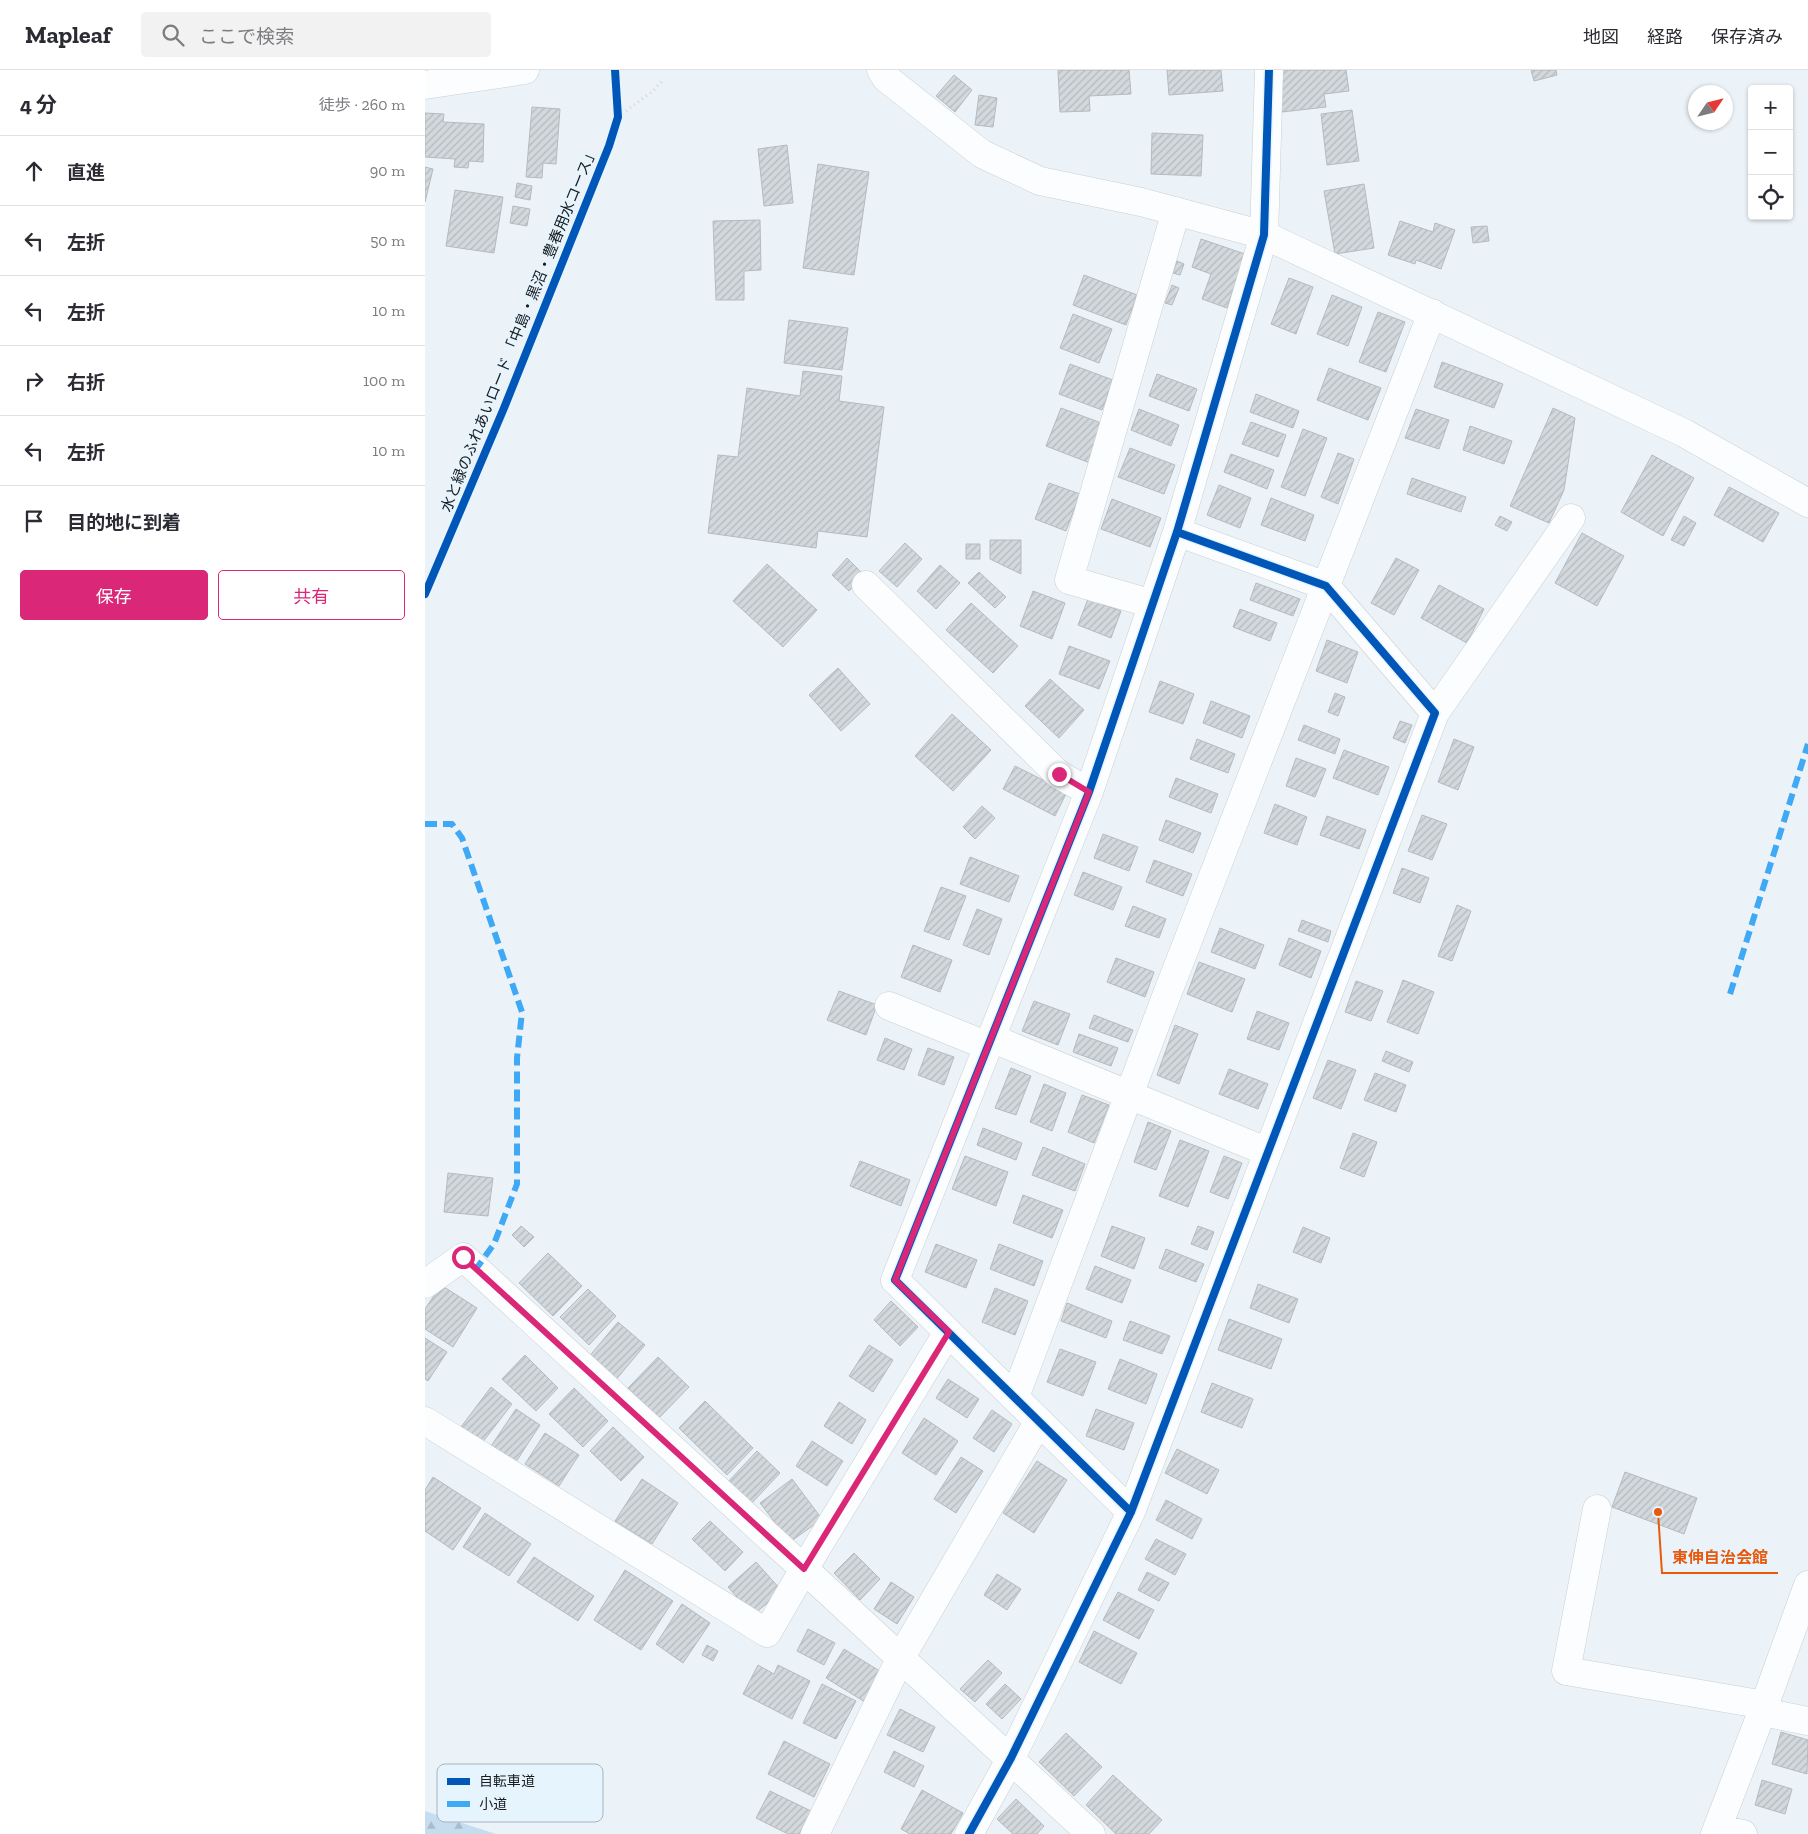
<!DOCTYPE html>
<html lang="ja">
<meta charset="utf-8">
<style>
:root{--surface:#fff;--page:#f2f2f3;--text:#2b2b33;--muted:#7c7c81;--line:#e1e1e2;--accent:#db2777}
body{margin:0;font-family:"Zilla Slab","Noto Sans JP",serif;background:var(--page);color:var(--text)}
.controls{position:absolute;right:15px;top:15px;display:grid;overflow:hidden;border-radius:5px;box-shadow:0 1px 4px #0004}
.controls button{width:45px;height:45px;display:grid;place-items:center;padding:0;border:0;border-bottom:1px solid var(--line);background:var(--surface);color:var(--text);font:25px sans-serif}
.compass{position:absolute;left:1263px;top:15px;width:45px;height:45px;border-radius:50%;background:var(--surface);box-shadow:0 1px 4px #0004;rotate:55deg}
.stop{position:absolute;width:15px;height:15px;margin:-11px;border:4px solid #db2777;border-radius:50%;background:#fff}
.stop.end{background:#db2777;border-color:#fff;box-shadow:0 1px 5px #0008}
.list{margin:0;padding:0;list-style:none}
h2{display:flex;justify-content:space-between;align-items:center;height:65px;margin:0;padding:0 20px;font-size:21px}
h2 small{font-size:16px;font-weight:400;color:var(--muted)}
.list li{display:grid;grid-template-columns:32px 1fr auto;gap:15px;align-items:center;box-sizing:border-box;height:70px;padding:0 20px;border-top:1px solid var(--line)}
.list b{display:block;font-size:19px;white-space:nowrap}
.list em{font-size:16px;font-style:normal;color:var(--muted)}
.actions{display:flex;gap:10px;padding:15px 20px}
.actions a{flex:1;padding:11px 0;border:1px solid var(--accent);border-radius:5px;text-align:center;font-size:18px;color:var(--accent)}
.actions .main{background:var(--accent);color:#fff}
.icon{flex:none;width:28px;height:28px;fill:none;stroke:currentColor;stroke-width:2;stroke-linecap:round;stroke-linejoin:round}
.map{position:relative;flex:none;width:1383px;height:1764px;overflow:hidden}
header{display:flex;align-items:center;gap:30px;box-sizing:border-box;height:70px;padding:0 25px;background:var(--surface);border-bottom:1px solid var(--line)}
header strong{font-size:24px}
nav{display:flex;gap:28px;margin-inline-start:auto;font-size:18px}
.search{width:350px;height:45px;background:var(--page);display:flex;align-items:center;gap:12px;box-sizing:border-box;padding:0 18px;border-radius:5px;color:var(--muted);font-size:19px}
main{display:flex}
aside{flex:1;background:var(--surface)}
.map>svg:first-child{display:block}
</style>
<header>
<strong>Mapleaf</strong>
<div class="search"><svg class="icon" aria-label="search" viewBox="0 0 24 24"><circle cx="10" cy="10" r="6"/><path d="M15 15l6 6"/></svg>ここで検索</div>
<nav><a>地図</a><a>経路</a><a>保存済み</a></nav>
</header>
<main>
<aside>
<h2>4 分<small>徒歩 · 260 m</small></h2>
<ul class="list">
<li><svg class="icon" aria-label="ahead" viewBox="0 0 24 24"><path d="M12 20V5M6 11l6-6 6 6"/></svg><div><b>直進</b></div><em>90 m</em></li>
<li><svg class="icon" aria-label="left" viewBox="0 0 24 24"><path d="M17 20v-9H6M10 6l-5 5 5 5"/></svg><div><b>左折</b></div><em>50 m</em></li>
<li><svg class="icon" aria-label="left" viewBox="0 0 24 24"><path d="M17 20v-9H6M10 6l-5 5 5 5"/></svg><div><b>左折</b></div><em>10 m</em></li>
<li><svg class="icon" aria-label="right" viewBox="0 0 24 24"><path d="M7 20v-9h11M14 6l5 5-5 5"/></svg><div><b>右折</b></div><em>100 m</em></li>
<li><svg class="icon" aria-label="left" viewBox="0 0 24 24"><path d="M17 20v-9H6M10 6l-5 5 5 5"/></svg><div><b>左折</b></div><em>10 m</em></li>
<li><svg class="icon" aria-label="arrive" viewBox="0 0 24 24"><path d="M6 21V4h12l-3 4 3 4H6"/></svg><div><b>目的地に到着</b></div></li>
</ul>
<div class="actions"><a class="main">保存</a><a>共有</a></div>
</aside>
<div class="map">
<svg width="1383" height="1764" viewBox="0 0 1383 1764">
<defs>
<pattern id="forest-firs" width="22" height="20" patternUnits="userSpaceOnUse" patternTransform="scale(1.25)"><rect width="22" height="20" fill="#c5ddee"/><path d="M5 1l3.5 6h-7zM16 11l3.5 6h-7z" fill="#a8bdcc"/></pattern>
<pattern id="building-hatch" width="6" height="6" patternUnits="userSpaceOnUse" patternTransform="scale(1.25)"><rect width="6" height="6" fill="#d3d8dd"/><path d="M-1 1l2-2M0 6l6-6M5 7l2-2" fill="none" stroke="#b4b9bd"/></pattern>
</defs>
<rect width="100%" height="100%" fill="#ecf3f8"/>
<!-- forest -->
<path fill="url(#forest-firs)" d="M 0,1741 L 71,1764 L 0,1764 Z"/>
<!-- building -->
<path fill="url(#building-hatch)" stroke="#b4babe" d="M 633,0 L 704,0 L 706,24 L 664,26 L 665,41 L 635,42 Z
M 742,0 L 796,0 L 798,21 L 744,25 Z
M 852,0 L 921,0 L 924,21 L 899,24 L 901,37 L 857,42 Z
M 1106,0 L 1131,0 L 1132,5 L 1109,11 Z
M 529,5 L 547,20 L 530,42 L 511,26 Z
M 554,25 L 572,28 L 568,57 L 550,55 Z
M 107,37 L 135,39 L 131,94 L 118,93 L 117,108 L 101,107 Z
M 927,40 L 934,91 L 902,95 L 896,44 Z
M 0,43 L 19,44 L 18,52 L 59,54 L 58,92 L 44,91 L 43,98 L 29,97 L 30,89 L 0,87 Z
M 727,63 L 778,65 L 776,106 L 726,104 Z
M 362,75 L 368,133 L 339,136 L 333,79 Z
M 393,94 L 444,102 L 429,205 L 378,198 Z
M 0,97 L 8,99 L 0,132 Z
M 92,113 L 107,116 L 105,130 L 90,127 Z
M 939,114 L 949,178 L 910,184 L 899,121 Z
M 30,120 L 78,127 L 69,183 L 21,176 Z
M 88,136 L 105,139 L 102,156 L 85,153 Z
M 335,150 L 336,200 L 319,201 L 319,230 L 291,230 L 288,151 Z
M 975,151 L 1008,162 L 1010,153 L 1030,160 L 1016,199 L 991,190 L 990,194 L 963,185 Z
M 1062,156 L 1064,171 L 1048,173 L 1046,157 Z
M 776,169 L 820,184 L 802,238 L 777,229 L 786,204 L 767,197 Z
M 752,191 L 759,194 L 755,205 L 748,203 Z
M 659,205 L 712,225 L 701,255 L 648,235 Z
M 864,208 L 888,217 L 871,264 L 846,254 Z
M 747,215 L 754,218 L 747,235 L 740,233 Z
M 907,225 L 937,237 L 923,276 L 892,264 Z
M 953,242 L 980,252 L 961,302 L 934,292 Z
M 648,244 L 687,259 L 674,293 L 635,278 Z
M 364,250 L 423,258 L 417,300 L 359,293 Z
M 1017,292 L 1078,314 L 1069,338 L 1009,317 Z
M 645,294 L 688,310 L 677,340 L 634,324 Z
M 904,298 L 956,318 L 943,350 L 892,330 Z
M 378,301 L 417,306 L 414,331 L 459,337 L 442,467 L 393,461 L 391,478 L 283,463 L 293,385 L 313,387 L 322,318 L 375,326 Z
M 732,304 L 772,319 L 764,341 L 724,326 Z
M 831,324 L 874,341 L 868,358 L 825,342 Z
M 636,338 L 679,354 L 665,393 L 621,376 Z
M 1128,338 L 1150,348 L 1139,420 L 1124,453 L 1085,436 Z
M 714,339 L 754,355 L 746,376 L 706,360 Z
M 991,339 L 1024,350 L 1014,379 L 980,368 Z
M 826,352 L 861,365 L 853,387 L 817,374 Z
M 1045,356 L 1087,371 L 1079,394 L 1038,380 Z
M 878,359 L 902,368 L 880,426 L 856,417 Z
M 705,378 L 750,395 L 739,424 L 693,407 Z
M 913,383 L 929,389 L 913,434 L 896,427 Z
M 806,384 L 849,400 L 842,419 L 799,402 Z
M 1227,385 L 1269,408 L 1238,466 L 1196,442 Z
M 987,408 L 1041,427 L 1036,442 L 982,424 Z
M 624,413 L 655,424 L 641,461 L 610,449 Z
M 794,415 L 826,428 L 815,458 L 782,445 Z
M 1304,417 L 1354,443 L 1338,472 L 1289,445 Z
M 846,428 L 889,445 L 880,471 L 836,455 Z
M 687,429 L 736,448 L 725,477 L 676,459 Z
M 1075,446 L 1087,452 L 1082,461 L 1070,455 Z
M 1259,446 L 1271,453 L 1259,476 L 1246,470 Z
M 1157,463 L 1199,486 L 1172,536 L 1130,513 Z
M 565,470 L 596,470 L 596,504 L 565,489 Z
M 480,473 L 497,489 L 472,517 L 454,501 Z
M 541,474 L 555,474 L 555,489 L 541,489 Z
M 422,488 L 439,505 L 424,521 L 407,505 Z
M 971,488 L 994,500 L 969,545 L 946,533 Z
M 342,494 L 392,540 L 358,577 L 308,531 Z
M 515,495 L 535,513 L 511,539 L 492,521 Z
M 554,502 L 581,527 L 570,538 L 543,513 Z
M 831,513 L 875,529 L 868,546 L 825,530 Z
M 1014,515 L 1059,539 L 1042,573 L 996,548 Z
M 608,521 L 640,533 L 627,569 L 595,556 Z
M 663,529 L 696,541 L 686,568 L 653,555 Z
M 546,533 L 593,576 L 568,603 L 521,560 Z
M 815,539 L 852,553 L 845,571 L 808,557 Z
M 902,570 L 933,582 L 922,613 L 891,601 Z
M 644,576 L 685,591 L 674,619 L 634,604 Z
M 413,598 L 445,634 L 416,661 L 384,625 Z
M 625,609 L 659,640 L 634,668 L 600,636 Z
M 735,611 L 769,624 L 758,654 L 724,642 Z
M 910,623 L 920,627 L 913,646 L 903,642 Z
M 786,631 L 825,646 L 817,668 L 778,653 Z
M 527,644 L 566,680 L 528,721 L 490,686 Z
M 975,651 L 987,655 L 980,673 L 968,668 Z
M 879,655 L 915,669 L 910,684 L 873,670 Z
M 772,669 L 810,684 L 803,703 L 765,689 Z
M 1029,669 L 1049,677 L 1033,720 L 1013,712 Z
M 919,680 L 964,697 L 953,725 L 908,708 Z
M 871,688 L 901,699 L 890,727 L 861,716 Z
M 590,696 L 642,722 L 630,746 L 578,719 Z
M 751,708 L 793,724 L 786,743 L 744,727 Z
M 850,734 L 882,747 L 872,775 L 839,763 Z
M 557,736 L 570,748 L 550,769 L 538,757 Z
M 997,745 L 1022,754 L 1007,790 L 983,781 Z
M 902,746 L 941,760 L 934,779 L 895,765 Z
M 741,750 L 776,763 L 768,783 L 734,770 Z
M 678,764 L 713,777 L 704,801 L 669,788 Z
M 545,787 L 594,806 L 584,832 L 535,814 Z
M 729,790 L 767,804 L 758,826 L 721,812 Z
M 977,798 L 1004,808 L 995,833 L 968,823 Z
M 658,802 L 697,817 L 688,840 L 649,825 Z
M 516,817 L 541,826 L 524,870 L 499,861 Z
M 1032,835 L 1046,841 L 1027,891 L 1013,886 Z
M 708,836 L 741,849 L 734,868 L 700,856 Z
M 552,839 L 577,849 L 564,885 L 538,875 Z
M 877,850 L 906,861 L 903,872 L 873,861 Z
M 795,858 L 839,875 L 830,899 L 786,882 Z
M 864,868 L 896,881 L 886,908 L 854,895 Z
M 488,875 L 527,890 L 515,922 L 476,907 Z
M 691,888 L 729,902 L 720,927 L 682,912 Z
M 774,892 L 820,909 L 807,942 L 762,924 Z
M 978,910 L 1009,922 L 993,964 L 962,952 Z
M 931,911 L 958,921 L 946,951 L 920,942 Z
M 414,921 L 452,935 L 441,965 L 402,950 Z
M 609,931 L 645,944 L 633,975 L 597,961 Z
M 832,941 L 864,953 L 854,980 L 822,969 Z
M 669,945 L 708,960 L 703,972 L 664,958 Z
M 750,955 L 773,964 L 754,1014 L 732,1005 Z
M 654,964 L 693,978 L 686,996 L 648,982 Z
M 460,968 L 487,979 L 479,1000 L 452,990 Z
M 503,978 L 529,987 L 519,1015 L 493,1005 Z
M 961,981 L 988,992 L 984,1002 L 957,991 Z
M 903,990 L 931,1000 L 916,1039 L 888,1028 Z
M 586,998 L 606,1006 L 591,1045 L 570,1038 Z
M 804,999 L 843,1014 L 833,1039 L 794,1024 Z
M 950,1003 L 981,1015 L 971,1042 L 939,1030 Z
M 619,1014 L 641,1023 L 627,1061 L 605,1052 Z
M 657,1025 L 684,1035 L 669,1073 L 643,1062 Z
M 723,1052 L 746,1061 L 731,1100 L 709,1092 Z
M 558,1058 L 597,1073 L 591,1090 L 552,1075 Z
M 928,1063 L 952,1072 L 939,1107 L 915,1098 Z
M 755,1070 L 784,1081 L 763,1137 L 734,1126 Z
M 618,1077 L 660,1094 L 650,1121 L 607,1105 Z
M 540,1086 L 583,1102 L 571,1136 L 527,1119 Z
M 799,1086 L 817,1093 L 803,1129 L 785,1122 Z
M 435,1091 L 485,1110 L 476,1136 L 425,1116 Z
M 23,1103 L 68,1108 L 63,1146 L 19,1142 Z
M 598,1125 L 638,1140 L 627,1168 L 588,1153 Z
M 96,1156 L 109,1167 L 99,1177 L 87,1165 Z
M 687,1156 L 720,1168 L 709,1199 L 676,1186 Z
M 773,1156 L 789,1162 L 782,1180 L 766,1174 Z
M 878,1157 L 905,1168 L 896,1193 L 868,1182 Z
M 511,1174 L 552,1190 L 541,1218 L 500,1202 Z
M 574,1174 L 618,1191 L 609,1216 L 565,1199 Z
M 741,1179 L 779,1194 L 771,1212 L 734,1198 Z
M 123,1183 L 157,1216 L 128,1246 L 94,1213 Z
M 670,1196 L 706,1210 L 697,1233 L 661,1219 Z
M 833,1214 L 873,1229 L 864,1253 L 825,1238 Z
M 16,1215 L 52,1238 L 28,1277 L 0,1259 L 0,1239 Z
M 570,1218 L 603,1231 L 590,1265 L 557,1252 Z
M 163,1219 L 191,1246 L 164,1275 L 135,1247 Z
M 466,1231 L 493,1257 L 475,1276 L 449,1250 Z
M 642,1233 L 687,1251 L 681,1268 L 636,1251 Z
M 804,1249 L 857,1269 L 846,1299 L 793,1280 Z
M 705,1251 L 745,1266 L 737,1284 L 698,1270 Z
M 193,1252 L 220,1275 L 189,1312 L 162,1289 Z
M 0,1268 L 22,1282 L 3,1311 L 0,1309 Z
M 444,1275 L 468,1290 L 448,1322 L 424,1306 Z
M 635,1279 L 671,1292 L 658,1326 L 622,1312 Z
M 100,1285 L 133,1318 L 111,1341 L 77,1309 Z
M 233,1287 L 264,1317 L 234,1348 L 203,1318 Z
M 695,1289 L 732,1304 L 721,1334 L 683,1319 Z
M 523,1309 L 554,1329 L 542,1348 L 511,1328 Z
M 787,1313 L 828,1329 L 817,1358 L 776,1342 Z
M 66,1317 L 87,1334 L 57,1373 L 36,1357 Z
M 149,1318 L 183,1351 L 158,1377 L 124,1344 Z
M 280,1331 L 328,1378 L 302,1405 L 254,1358 Z
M 414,1332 L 441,1350 L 427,1374 L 399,1356 Z
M 91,1339 L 115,1355 L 87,1398 L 62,1382 Z
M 671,1339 L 709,1353 L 699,1380 L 661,1366 Z
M 567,1340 L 587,1354 L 569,1382 L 548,1368 Z
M 499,1348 L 533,1371 L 511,1405 L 477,1383 Z
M 188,1357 L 219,1387 L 196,1411 L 165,1381 Z
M 120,1363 L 154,1385 L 134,1416 L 100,1394 Z
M 387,1371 L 418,1391 L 402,1416 L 371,1396 Z
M 752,1379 L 794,1400 L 782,1424 L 740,1403 Z
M 332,1381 L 355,1403 L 325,1435 L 302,1413 Z
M 536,1387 L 558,1401 L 531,1443 L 509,1429 Z
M 612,1391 L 642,1410 L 609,1463 L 578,1443 Z
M 1200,1402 L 1272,1428 L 1259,1464 L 1187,1437 Z
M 8,1407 L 56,1438 L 28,1480 L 0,1461 L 0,1420 Z
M 217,1409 L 253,1433 L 227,1474 L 190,1451 Z
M 367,1409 L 397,1449 L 365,1472 L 335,1433 Z
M 741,1430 L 777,1449 L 767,1469 L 731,1450 Z
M 60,1443 L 106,1474 L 84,1506 L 38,1477 Z
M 285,1451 L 318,1482 L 300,1501 L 267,1469 Z
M 731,1469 L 761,1484 L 750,1505 L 720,1489 Z
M 429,1483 L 455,1509 L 435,1530 L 409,1503 Z
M 109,1487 L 169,1526 L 153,1551 L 92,1512 Z
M 331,1492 L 357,1521 L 328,1545 L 303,1517 Z
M 200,1500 L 248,1531 L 216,1580 L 169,1550 Z
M 722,1502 L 744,1513 L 734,1531 L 713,1520 Z
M 572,1504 L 596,1519 L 582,1540 L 559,1525 Z
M 466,1512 L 489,1527 L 472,1554 L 449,1539 Z
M 693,1522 L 729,1540 L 714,1569 L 678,1550 Z
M 257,1534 L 285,1553 L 258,1593 L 231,1574 Z
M 383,1559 L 410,1573 L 399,1595 L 372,1581 Z
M 669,1561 L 712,1583 L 696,1614 L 654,1592 Z
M 282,1575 L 293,1581 L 288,1591 L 277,1585 Z
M 419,1579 L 458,1603 L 440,1632 L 401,1608 Z
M 563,1590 L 577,1603 L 550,1632 L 535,1619 Z
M 333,1595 L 349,1604 L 353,1595 L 385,1611 L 367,1649 L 318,1624 Z
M 397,1614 L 431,1631 L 411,1669 L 378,1653 Z
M 580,1614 L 596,1629 L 577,1649 L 561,1634 Z
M 475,1639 L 510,1657 L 498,1682 L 462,1665 Z
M 1356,1662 L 1383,1670 L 1382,1704 L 1347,1694 Z
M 641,1663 L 677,1697 L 649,1726 L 614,1692 Z
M 359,1671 L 405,1694 L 389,1727 L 343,1704 Z
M 469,1681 L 499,1696 L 489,1717 L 459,1702 Z
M 688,1705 L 737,1750 L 724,1764 L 691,1764 L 661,1735 Z
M 1337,1710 L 1367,1719 L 1360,1744 L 1330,1735 Z
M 497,1720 L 538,1743 L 526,1764 L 485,1764 L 476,1759 Z
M 345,1721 L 386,1741 L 374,1764 L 363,1764 L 331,1748 Z
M 591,1729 L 619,1756 L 612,1764 L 588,1764 L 572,1749 Z"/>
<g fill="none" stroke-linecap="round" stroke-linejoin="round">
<defs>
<path id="minor" d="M 456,0 L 461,8 L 557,84 L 615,111 L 716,132 L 839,165 L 1259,363 L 1383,433
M 441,515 L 633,704 L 664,722
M 728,534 L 644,510 L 751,141
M 1010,643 L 1146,448
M 464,936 L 563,976
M 566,968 L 843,1082
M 0,1214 L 38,1187 L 379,1499 L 342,1563 L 0,1351
M 523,1262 L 379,1499 L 666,1764
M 590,1327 L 739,932 L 1007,243
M 1172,1439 L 1141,1601 L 1340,1635
M 706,1442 L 470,1210 L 664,722 L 752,462 L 839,165 L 844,0
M 1337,1642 L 1383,1651
M 1292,1759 L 1318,1764
M 390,1764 L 476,1587 L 614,1351
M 544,1764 L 586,1688 L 706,1442 L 1010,643 L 901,516 L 752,462
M 1290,1764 L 1337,1642 L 1383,1515"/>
<path id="major" d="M 0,15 L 100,0"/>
</defs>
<!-- minor casing -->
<use href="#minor" stroke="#c9cfd3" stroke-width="29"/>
<!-- major casing -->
<use href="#major" stroke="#c9cfd3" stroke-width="29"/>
<!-- path -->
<path stroke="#d2d5d7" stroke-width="3" stroke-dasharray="1 4" stroke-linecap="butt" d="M 193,47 L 228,21 L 236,12 L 236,8"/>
<!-- minor -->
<use href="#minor" stroke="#fcfdfe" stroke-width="28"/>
<!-- major -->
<use href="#major" stroke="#fcfdfe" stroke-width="28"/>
<!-- quiet -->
<path stroke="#3fa9f5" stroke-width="6" stroke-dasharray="12 6" stroke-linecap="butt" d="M 0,754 L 27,754 L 37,768 L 97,942 L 92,988 L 92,1114 L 69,1174 L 51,1199
M 1305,924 L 1383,674"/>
<defs>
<path id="cycleway" d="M 0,524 L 79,338 L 184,76 L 193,47 L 190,0
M 706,1442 L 470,1210 L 664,722 L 752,462 L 839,165 L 844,0
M 544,1764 L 586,1688 L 706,1442 L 1010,643 L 901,516 L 752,462"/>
</defs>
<!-- cycleway casing -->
<use href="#cycleway" stroke="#e6f4fe" stroke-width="11"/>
<!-- cycleway -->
<use href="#cycleway" stroke="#0057b8" stroke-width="8"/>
</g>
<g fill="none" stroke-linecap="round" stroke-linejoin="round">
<!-- route -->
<path stroke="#db2777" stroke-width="6" d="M 38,1187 L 379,1499 L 524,1262 L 470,1210 L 664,722 L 634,704"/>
</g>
<g text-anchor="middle" stroke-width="4" stroke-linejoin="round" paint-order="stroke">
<!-- street labels -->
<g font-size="15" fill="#181c20" stroke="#e6f4fe">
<text transform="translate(94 259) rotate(-68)" y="5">水と緑のふれあいロード 「中島・黒沼・豊春用水コース」</text>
</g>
</g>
<!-- legend -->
<rect x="12" y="1694" width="166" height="58" rx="8" fill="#e6f4fe" stroke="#a8b3bb" stroke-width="1"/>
<rect x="22" y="1708" width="23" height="7" fill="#0057b8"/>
<rect x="22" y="1731" width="23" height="6" fill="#3fa9f5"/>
<g font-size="14" fill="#181c20">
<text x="54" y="1716">自転車道</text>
<text x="54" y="1739">小道</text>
</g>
<!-- callouts -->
<path fill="none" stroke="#e8590c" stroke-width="2" d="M1233 1442L1237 1503H1353"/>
<circle fill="#e8590c" stroke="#e6f4fe" stroke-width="2" cx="1233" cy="1442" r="5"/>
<g font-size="16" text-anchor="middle" font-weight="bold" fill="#e8590c" stroke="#e6f4fe" stroke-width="4" stroke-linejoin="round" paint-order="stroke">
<text x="1295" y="1493">東伸自治会館</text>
</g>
</svg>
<div class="controls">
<button>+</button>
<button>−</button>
<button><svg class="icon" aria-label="locate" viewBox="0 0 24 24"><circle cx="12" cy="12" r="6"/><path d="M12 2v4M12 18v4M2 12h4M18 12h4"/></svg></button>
</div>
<svg class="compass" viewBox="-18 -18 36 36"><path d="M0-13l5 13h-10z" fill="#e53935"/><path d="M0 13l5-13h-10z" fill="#7c7c81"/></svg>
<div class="stop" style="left:38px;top:1187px"></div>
<div class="stop end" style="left:634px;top:704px"></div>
</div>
</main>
